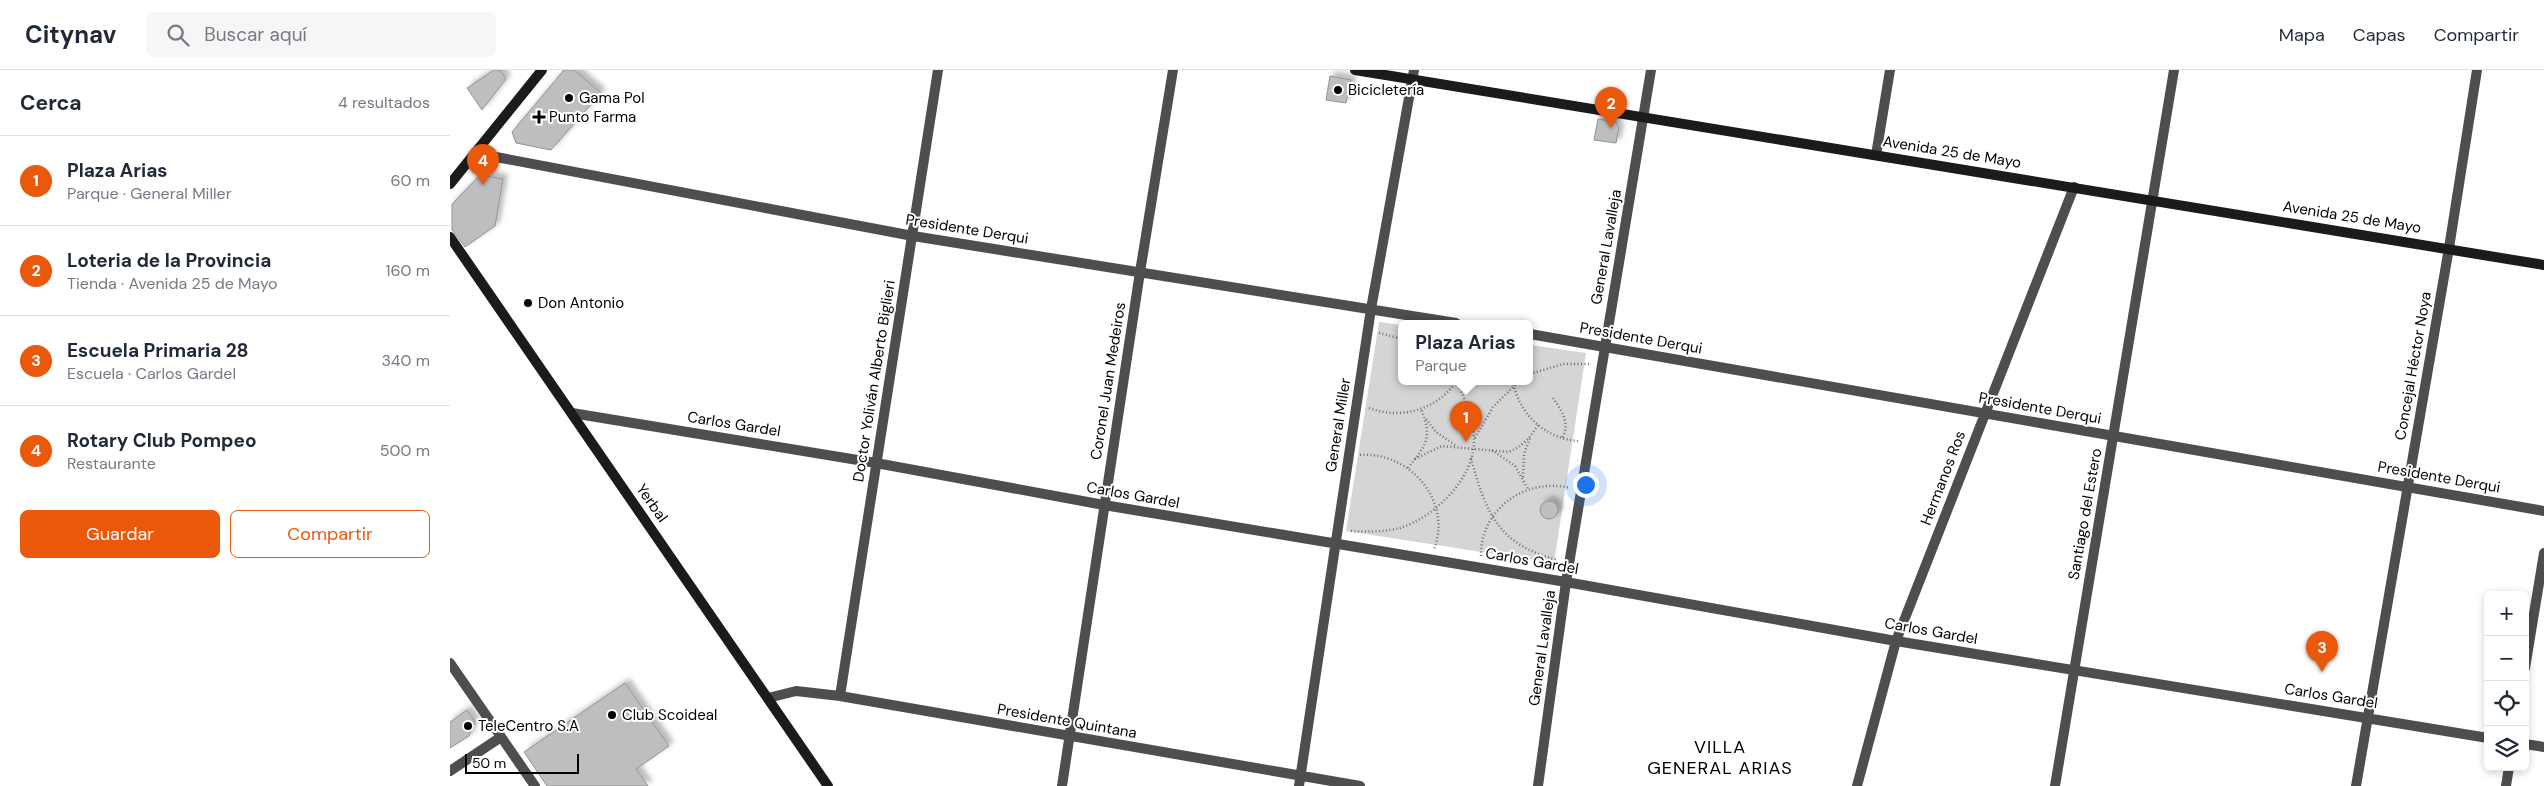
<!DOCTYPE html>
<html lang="es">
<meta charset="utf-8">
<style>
:root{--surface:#fff;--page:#f6f6f7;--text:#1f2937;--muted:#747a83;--line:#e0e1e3;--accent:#ea580c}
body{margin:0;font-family:"DM Sans",sans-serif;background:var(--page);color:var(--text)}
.controls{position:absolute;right:15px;bottom:15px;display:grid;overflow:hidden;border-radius:8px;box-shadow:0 2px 8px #0003}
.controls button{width:45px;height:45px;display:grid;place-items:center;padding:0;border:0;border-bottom:1px solid var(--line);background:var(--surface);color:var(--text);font:25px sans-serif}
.scale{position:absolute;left:15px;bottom:12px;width:114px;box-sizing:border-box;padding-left:5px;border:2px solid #000;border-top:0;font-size:14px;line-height:18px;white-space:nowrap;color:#000;-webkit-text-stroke:4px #fff;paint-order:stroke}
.you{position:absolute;left:1135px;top:414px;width:18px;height:18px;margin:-12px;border:4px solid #fff;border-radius:50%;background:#1a73e8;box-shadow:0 0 0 8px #1a73e833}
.badge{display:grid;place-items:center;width:32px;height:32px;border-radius:50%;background:var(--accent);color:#fff;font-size:16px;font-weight:700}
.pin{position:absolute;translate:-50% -41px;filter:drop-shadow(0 1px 2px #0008)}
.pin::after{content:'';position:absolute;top:26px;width:18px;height:15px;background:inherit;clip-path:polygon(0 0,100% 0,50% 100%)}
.popup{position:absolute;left:948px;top:250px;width:135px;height:65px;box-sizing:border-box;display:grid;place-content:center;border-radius:8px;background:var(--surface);filter:drop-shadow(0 1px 4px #0005);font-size:16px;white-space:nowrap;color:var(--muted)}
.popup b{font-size:19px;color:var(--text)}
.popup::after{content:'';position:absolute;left:50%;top:100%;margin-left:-10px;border:10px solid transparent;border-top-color:var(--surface)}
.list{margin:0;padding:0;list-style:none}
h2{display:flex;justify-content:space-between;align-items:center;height:65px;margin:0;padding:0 20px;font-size:21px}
h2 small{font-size:16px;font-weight:400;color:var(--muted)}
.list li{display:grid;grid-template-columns:32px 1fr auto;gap:15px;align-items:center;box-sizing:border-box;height:90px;padding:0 20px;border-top:1px solid var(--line)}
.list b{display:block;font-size:19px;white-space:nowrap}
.list p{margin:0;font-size:16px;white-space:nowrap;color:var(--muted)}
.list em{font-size:16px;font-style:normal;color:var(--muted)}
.actions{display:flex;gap:10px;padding:15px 20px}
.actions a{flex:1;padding:11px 0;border:1px solid var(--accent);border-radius:8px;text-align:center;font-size:18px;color:var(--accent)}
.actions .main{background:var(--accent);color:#fff}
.icon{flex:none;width:28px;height:28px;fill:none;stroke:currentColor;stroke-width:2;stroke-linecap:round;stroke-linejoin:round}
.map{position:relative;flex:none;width:2094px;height:716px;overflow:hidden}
header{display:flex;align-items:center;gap:30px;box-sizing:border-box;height:70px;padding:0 25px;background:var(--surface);border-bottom:1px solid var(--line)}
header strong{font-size:24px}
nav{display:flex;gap:28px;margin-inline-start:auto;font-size:18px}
.search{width:350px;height:45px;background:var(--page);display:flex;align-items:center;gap:12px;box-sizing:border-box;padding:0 18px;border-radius:8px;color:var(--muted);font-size:19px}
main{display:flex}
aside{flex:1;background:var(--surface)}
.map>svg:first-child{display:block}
</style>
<header>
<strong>Citynav</strong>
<div class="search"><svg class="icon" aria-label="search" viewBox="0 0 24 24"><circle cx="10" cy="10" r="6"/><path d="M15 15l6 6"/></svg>Buscar aquí</div>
<nav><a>Mapa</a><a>Capas</a><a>Compartir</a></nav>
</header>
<main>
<aside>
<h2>Cerca<small>4 resultados</small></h2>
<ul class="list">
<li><span class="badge">1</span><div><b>Plaza Arias</b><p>Parque · General Miller</p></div><em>60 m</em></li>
<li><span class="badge">2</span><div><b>Loteria de la Provincia</b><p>Tienda · Avenida 25 de Mayo</p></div><em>160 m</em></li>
<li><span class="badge">3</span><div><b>Escuela Primaria 28</b><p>Escuela · Carlos Gardel</p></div><em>340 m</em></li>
<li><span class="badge">4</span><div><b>Rotary Club Pompeo</b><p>Restaurante</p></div><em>500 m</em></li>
</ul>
<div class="actions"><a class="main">Guardar</a><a>Compartir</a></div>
</aside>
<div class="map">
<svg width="2094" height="716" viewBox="0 0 2094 716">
<defs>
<filter id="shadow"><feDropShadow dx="4.5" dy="-4.5" stdDeviation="2.5" flood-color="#0004"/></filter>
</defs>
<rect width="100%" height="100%" fill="#fff"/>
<!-- green -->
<path fill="#d5d5d5" d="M 929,252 L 952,255 L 952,311 L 1080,311 L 1080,275 L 1136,283 L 1104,493 L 896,461 Z"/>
<!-- building -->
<path fill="#bebebe" stroke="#929292" filter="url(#shadow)" d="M 44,0 L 50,0 L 56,9 L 32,40 L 17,18 Z
M 114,0 L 124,0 L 151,23 L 101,80 L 66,73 L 62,62 Z
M 880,6 L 901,10 L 896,33 L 876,30 Z
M 1148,49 L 1166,52 L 1169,58 L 1166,73 L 1144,70 Z
M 30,105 L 53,109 L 45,156 L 15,177 L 2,160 L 2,134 Z
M1090 440a9 9 0 1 1 18 0a9 9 0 1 1-18 0Z
M 175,613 L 219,676 L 186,699 L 198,716 L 97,716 L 74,682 Z
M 17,640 L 25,652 L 19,666 L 0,678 L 0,652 Z"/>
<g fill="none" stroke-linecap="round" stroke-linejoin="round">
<!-- path -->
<path stroke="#707070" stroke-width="2.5" stroke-dasharray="1 2.5" stroke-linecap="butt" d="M 929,263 L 952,269
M 1080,304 L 1113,294 L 1139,294
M 1063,311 C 1068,343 1095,369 1128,371
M 1103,328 C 1111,340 1121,353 1112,368
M 919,338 C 952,350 986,340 1007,311
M 976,349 L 986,362 L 1005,375
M 1025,368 L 1043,337 L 1069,311
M 1042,380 L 1065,396 L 1078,419
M 910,385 C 959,381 1003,431 984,479
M 1021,388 C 1036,443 1048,475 1108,490
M 965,389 L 992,376 L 1058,382 C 1072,377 1080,368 1088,355
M 958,398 C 976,375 983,368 971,339
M 1073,407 L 1074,384 L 1080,368
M 901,461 C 917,462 934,462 950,458 C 985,447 1025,408 1024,369 C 1024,349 1015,328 1006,311
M 1031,486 C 1030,439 1076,407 1120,418"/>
<!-- street -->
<path stroke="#4e4e4e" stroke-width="10" d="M 25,83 L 463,166 L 1006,253
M 1426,85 L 1440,0
M 1080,264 L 2094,441
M 122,343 L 426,393 L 654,435 L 1116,512 L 1446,571 L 2038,668
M 0,593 L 85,716
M 2075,598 L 2094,483
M 390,626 L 488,0
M 318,628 L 346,621 L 390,626 L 910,716
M 2075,674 L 2094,677
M 0,701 L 51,667
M 612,716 L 690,202 L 723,0
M 849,716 L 921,239 L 964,0
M 1088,716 L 1116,512 L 1201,0
M 1407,716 L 1446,571 L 1624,117
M 1605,716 L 1724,0
M 1906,716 L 1999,178 L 2027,0
M 2056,716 L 2059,697"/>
<!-- secondary -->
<path stroke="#1b1b1b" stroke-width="10" d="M 905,0 L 2094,195
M 0,114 L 92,0
M 0,167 L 378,716"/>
</g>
<!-- markers -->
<g fill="#000" stroke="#fff" stroke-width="2">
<circle cx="888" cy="20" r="5"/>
<circle cx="119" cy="28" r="5"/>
<path d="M86.5 39.5h5v5h5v5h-5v5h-5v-5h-5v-5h5z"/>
<circle cx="78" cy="233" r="5"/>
<circle cx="162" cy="645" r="5"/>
<circle cx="18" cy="656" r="5"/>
</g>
<g text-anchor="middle" stroke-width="4" stroke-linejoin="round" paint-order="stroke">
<!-- poi labels -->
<g font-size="15" fill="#000" stroke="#fff" text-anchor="start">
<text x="898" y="25">Bicicletería</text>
<text x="129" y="33">Gama Pol</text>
<text x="99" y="52">Punto Farma</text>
<text x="88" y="238">Don Antonio</text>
<text x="172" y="650">Club Scoideal</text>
<text x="28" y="661">TeleCentro S.A</text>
</g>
<!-- street labels -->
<g font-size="15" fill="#000" stroke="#fff">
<text transform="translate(1502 82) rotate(9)" y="5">Avenida 25 de Mayo</text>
<text transform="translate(1902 147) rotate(9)" y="5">Avenida 25 de Mayo</text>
<text transform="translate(517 159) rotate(9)" y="5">Presidente Derqui</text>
<text transform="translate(1156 177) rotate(-80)" y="5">General Lavalleja</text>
<text transform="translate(1191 268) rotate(10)" y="5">Presidente Derqui</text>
<text transform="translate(1963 296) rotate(-80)" y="5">Concejal Héctor Noya</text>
<text transform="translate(424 311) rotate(-81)" y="5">Doctor Yoliván Alberto Biglieri</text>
<text transform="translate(658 311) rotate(-81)" y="5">Coronel Juan Medeiros</text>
<text transform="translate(1590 338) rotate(10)" y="5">Presidente Derqui</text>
<text transform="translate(284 354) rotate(9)" y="5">Carlos Gardel</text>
<text transform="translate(888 355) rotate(-81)" y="5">General Miller</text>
<text transform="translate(1989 407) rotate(10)" y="5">Presidente Derqui</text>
<text transform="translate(1493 408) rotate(-69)" y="5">Hermanos Ros</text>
<text transform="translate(683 425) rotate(10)" y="5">Carlos Gardel</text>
<text transform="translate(202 433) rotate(55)" y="5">Yerbal</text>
<text transform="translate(1635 444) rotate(-80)" y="5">Santiago del Estero</text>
<text transform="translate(1082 491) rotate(10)" y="5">Carlos Gardel</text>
<text transform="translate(1481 561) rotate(10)" y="5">Carlos Gardel</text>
<text transform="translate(1092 578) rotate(-82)" y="5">General Lavalleja</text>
<text transform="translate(1881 626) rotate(9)" y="5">Carlos Gardel</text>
<text transform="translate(617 651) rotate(10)" y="5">Presidente Quintana</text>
</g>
<!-- quarter labels -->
<g font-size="18" letter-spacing="1" fill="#000" stroke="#fff">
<text x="1270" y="683">VILLA<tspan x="1270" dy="21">GENERAL ARIAS</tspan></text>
</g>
</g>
</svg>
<div class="controls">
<button>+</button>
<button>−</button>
<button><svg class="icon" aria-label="locate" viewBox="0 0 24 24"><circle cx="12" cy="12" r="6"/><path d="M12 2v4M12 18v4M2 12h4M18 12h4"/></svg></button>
<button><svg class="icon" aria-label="layers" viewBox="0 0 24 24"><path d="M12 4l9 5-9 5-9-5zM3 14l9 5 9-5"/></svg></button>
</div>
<div class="scale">50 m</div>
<div class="you"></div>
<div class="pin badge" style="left:1016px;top:372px">1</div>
<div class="popup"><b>Plaza Arias</b>Parque</div>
<div class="pin badge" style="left:1161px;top:58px">2</div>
<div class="pin badge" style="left:1872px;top:602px">3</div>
<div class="pin badge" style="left:33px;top:115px">4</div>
</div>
</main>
